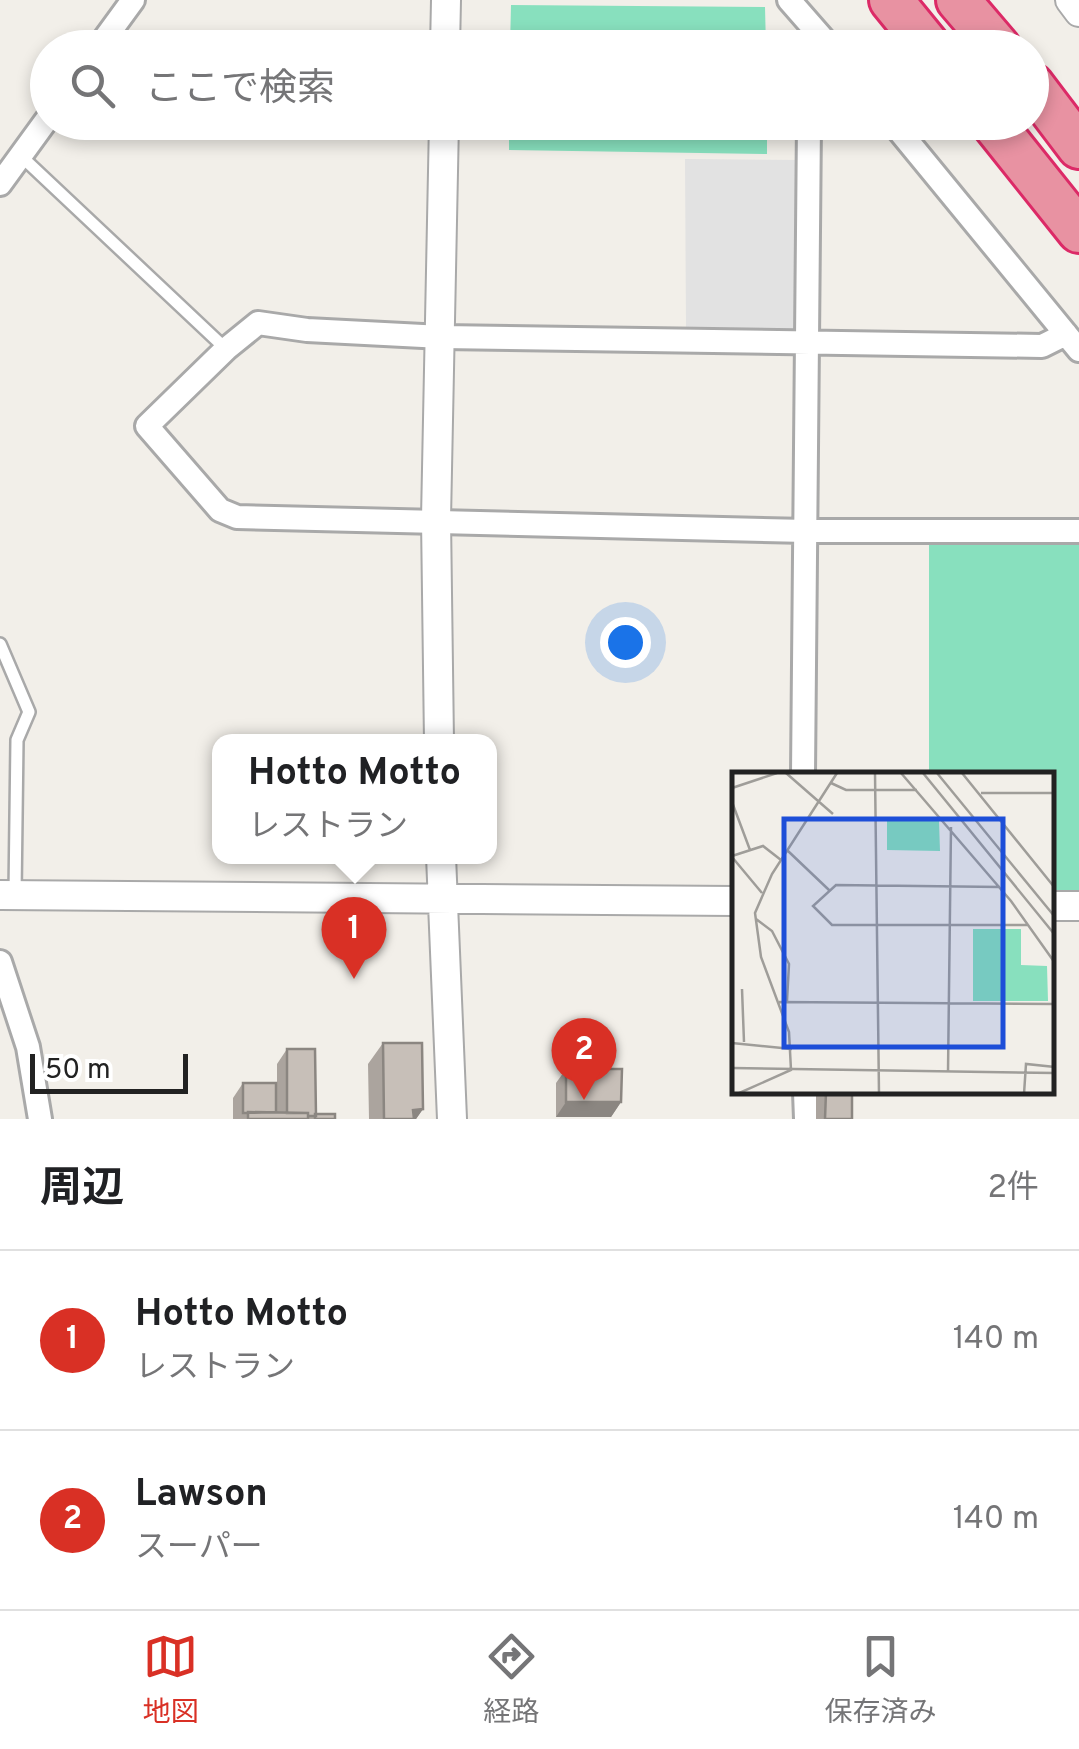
<!DOCTYPE html>
<html lang="ja">
<meta charset="utf-8">
<style>
:root{--surface:#fff;--page:#f6f6f6;--text:#202124;--muted:#757577;--line:#e0e0e0;--accent:#d93025}
body{margin:0;font-family:Overpass,"Noto Sans JP",sans-serif;background:var(--page);color:var(--text)}
.scale{position:absolute;left:30px;bottom:25px;width:158px;box-sizing:border-box;padding-left:10px;border:5px solid #222;border-top:0;font-size:28px;line-height:35px;white-space:nowrap;color:#222;-webkit-text-stroke:8px #fff;paint-order:stroke}
.you{position:absolute;left:625px;top:642px;width:35px;height:35px;margin:-25px;border:8px solid #fff;border-radius:50%;background:#1a73e8;box-shadow:0 0 0 15px #1a73e833}
.badge{display:grid;place-items:center;width:65px;height:65px;border-radius:50%;background:var(--accent);color:#fff;font-size:32px;font-weight:700}
.pin{position:absolute;translate:-50% -82px;filter:drop-shadow(0 2px 5px #0008)}
.pin::after{content:'';position:absolute;top:52px;width:35px;height:30px;background:inherit;clip-path:polygon(0 0,100% 0,50% 100%)}
.popup{position:absolute;left:212px;top:734px;width:285px;height:130px;box-sizing:border-box;display:grid;place-content:center;border-radius:20px;background:var(--surface);filter:drop-shadow(0 2px 8px #0005);font-size:32px;white-space:nowrap;color:var(--muted)}
.popup b{font-size:38px;color:var(--text)}
.popup::after{content:'';position:absolute;left:50%;top:100%;margin-left:-20px;border:20px solid transparent;border-top-color:var(--surface)}
.list{margin:0;padding:0;list-style:none}
h2{display:flex;justify-content:space-between;align-items:center;height:130px;margin:0;padding:0 40px;font-size:42px}
h2 small{font-size:32px;font-weight:400;color:var(--muted)}
.list li{display:grid;grid-template-columns:65px 1fr auto;gap:30px;align-items:center;box-sizing:border-box;height:180px;padding:0 40px;border-top:2px solid var(--line)}
.list b{display:block;font-size:38px;white-space:nowrap}
.list p{margin:0;font-size:32px;white-space:nowrap;color:var(--muted)}
.list em{font-size:32px;font-style:normal;color:var(--muted)}
.icon{flex:none;width:55px;height:55px;fill:none;stroke:currentColor;stroke-width:2;stroke-linecap:round;stroke-linejoin:round}
.map{position:relative;flex:none;width:1079px;height:1119px;overflow:hidden}
.search{position:absolute;background:var(--surface);box-shadow:0 5px 15px #0003;left:30px;right:30px;top:30px;height:110px;display:flex;align-items:center;gap:25px;box-sizing:border-box;padding:0 35px;border-radius:55px;color:var(--muted);font-size:38px}
.sheet{height:490px;background:var(--surface)}
nav{display:flex;justify-content:space-around;align-items:center;box-sizing:border-box;height:140px;border-top:2px solid var(--line);background:var(--surface);font-size:28px;color:var(--muted)}
nav a{display:grid;justify-items:center;gap:5px}
nav .on{color:var(--accent)}
.map>svg:first-child{display:block}
</style>
<div class="map">
<svg width="1079" height="1119" viewBox="0 0 1079 1119">
<rect width="100%" height="100%" fill="#f2efe9"/>
<!-- pitch -->
<path fill="#88e0be" d="M 511,5 L 765,7 L 766,47 L 510,47 Z
M 509,123 L 767,123 L 767,154 L 509,150 Z
M 929,537 L 1079,539 L 1079,892 L 1052,892 L 1052,774 L 929,774 Z"/>
<!-- parking -->
<path fill="#e2e2e2" d="M 685,159 L 803,160 L 803,327 L 790,333 L 686,330 Z"/>
<g fill="none" stroke-linecap="round" stroke-linejoin="round">
<defs>
<path id="service" d="M 21,156 L 226,349
M 0,644 L 29,712 L 17,740 L 15,894"/>
<path id="minor" d="M 789,0 L 831,48
M 98,48 L 133,0
M 892,122 L 1079,350
M 0,184 L 48,118
M 1066,334 L 1042,346 L 442,337 L 307,330 L 258,323 L 226,349 L 147,426 L 220,510 L 237,517 L 807,531 L 1079,531
M 803,774 L 809,122
M 0,962 L 28,1047 L 40,1119
M 805,1092 L 806,1119"/>
<path id="tertiary" d="M 1070,0 L 1079,12
M 445,48 L 446,0
M 439,742 L 436,519 L 444,122
M 441,856 L 452,1119
M 0,895 L 734,901
M 1052,906 L 1079,906"/>
<path id="motorway" d="M 891,0 L 930,48
M 958,0 L 999,48
M 1032,85 L 1079,147
M 992,122 L 1079,231"/>
</defs>
<!-- service casing -->
<use href="#service" stroke="#a9a9a9" stroke-width="16"/>
<!-- minor casing -->
<use href="#minor" stroke="#a9a9a9" stroke-width="28"/>
<!-- tertiary casing -->
<use href="#tertiary" stroke="#a9a9a9" stroke-width="32"/>
<!-- motorway casing -->
<use href="#motorway" stroke="#dc2a67" stroke-width="48"/>
<!-- service -->
<use href="#service" stroke="#fff" stroke-width="11"/>
<!-- minor -->
<use href="#minor" stroke="#fff" stroke-width="22"/>
<!-- tertiary -->
<use href="#tertiary" stroke="#fff" stroke-width="28"/>
<!-- motorway -->
<use href="#motorway" stroke="#e892a2" stroke-width="42"/>
</g>
<!-- wall -->
<path fill="#aba49e" d="M 383,1043 L 423,1109 L 416,1119 L 369,1119 L 368,1064 Z
M 287,1049 L 316,1114 L 335,1119 L 233,1119 L 233,1098 L 243,1083 L 277,1112 L 277,1064 Z
M 566,1069 L 621,1102 L 611,1117 L 556,1117 L 556,1083 Z
M 816,1092 L 852,1092 L 852,1119 L 816,1119 Z"/>
<!-- shaded-wall -->
<path fill="#8b8681" d="M 566,1102 L 621,1102 L 611,1117 L 556,1117 Z
M 423,1109 L 416,1119 L 406,1119 L 413,1110 Z"/>
<!-- building -->
<path fill="#c7bfb8" stroke="#8b8681" stroke-width="2.5" d="M 383,1043 L 422,1043 L 423,1109 L 413,1110 L 414,1119 L 384,1119 Z
M 287,1049 L 315,1049 L 316,1116 L 308,1116 L 308,1113 L 287,1113 Z
M 566,1069 L 622,1069 L 621,1102 L 566,1102 Z
M 243,1083 L 276,1083 L 276,1112 L 243,1113 Z
M 826,1092 L 852,1092 L 852,1119 L 825,1119 Z
M 248,1112 L 308,1113 L 308,1119 L 248,1119 Z
M 315,1114 L 335,1114 L 335,1119 L 315,1119 Z"/>
<!-- overview -->
<g transform="translate(732 772)">
<rect width="322" height="322" fill="#f2efe9"/>
<path d="M 155,48 L 207,49 L 208,79 L 155,78 ZM 241,157 L 289,157 L 289,193 L 315,194 L 316,229 L 241,229 Z" fill="#88e0be"/>
<path fill="none" stroke="#9f9d99" stroke-width="2.5" d="M 54,1 L 101,42M 143,1 L 147,322M 169,1 L 279,129 L 323,191M 191,1 L 323,163M 205,1 L 323,145M 230,1 L 323,116M 99,11 L 114,18 L 185,18M 0,16 L 45,1M 249,21 L 323,21M 0,30 L 18,78M 56,79 L 97,118M 0,84 L 31,74 L 49,88M 0,85 L 30,121M 268,115 L 104,113 L 81,134 L 100,153 L 296,153M 24,147 L 40,159 L 57,192 L 55,229M 10,217 L 12,270M 47,230 L 323,232M 0,271 L 60,277M 0,296 L 323,301M 216,300 L 219,55M 5,322 L 59,298 L 57,260 L 29,185 L 23,141 L 40,102 L 105,1M 292,322 L 294,292 L 323,295"/>
<path fill="#1d4ed8" fill-opacity="0.15" stroke="#1d4ed8" stroke-width="5" d="M 52,47 L 271,47 L 271,275 L 52,275 Z"/>
<rect width="322" height="322" fill="none" stroke="#222" stroke-width="5"/>
</g>
</svg>
<div class="scale">50 m</div>
<div class="you"></div>
<div class="pin badge" style="left:354px;top:979px">1</div>
<div class="popup"><b>Hotto Motto</b>レストラン</div>
<div class="pin badge" style="left:584px;top:1100px">2</div>
<div class="search"><svg class="icon" aria-label="search" viewBox="0 0 24 24"><circle cx="10" cy="10" r="6"/><path d="M15 15l6 6"/></svg>ここで検索</div>
</div>
<section class="sheet">
<h2>周辺<small>2件</small></h2>
<ul class="list">
<li><span class="badge">1</span><div><b>Hotto Motto</b><p>レストラン</p></div><em>140 m</em></li>
<li><span class="badge">2</span><div><b>Lawson</b><p>スーパー</p></div><em>140 m</em></li>
</ul>
</section>
<nav>
<a class="on"><svg class="icon" aria-label="map" viewBox="0 0 24 24"><path d="M3 6l6-2 6 2 6-2v14l-6 2-6-2-6 2zM9 4v14M15 6v14"/></svg>地図</a>
<a><svg class="icon" aria-label="directions" viewBox="0 0 24 24"><path d="M12 3l9 9-9 9-9-9zM9 14v-3h6M13 9l2 2-2 2"/></svg>経路</a>
<a><svg class="icon" aria-label="saved" viewBox="0 0 24 24"><path d="M7 4h10v16l-5-4-5 4z"/></svg>保存済み</a>
</nav>
